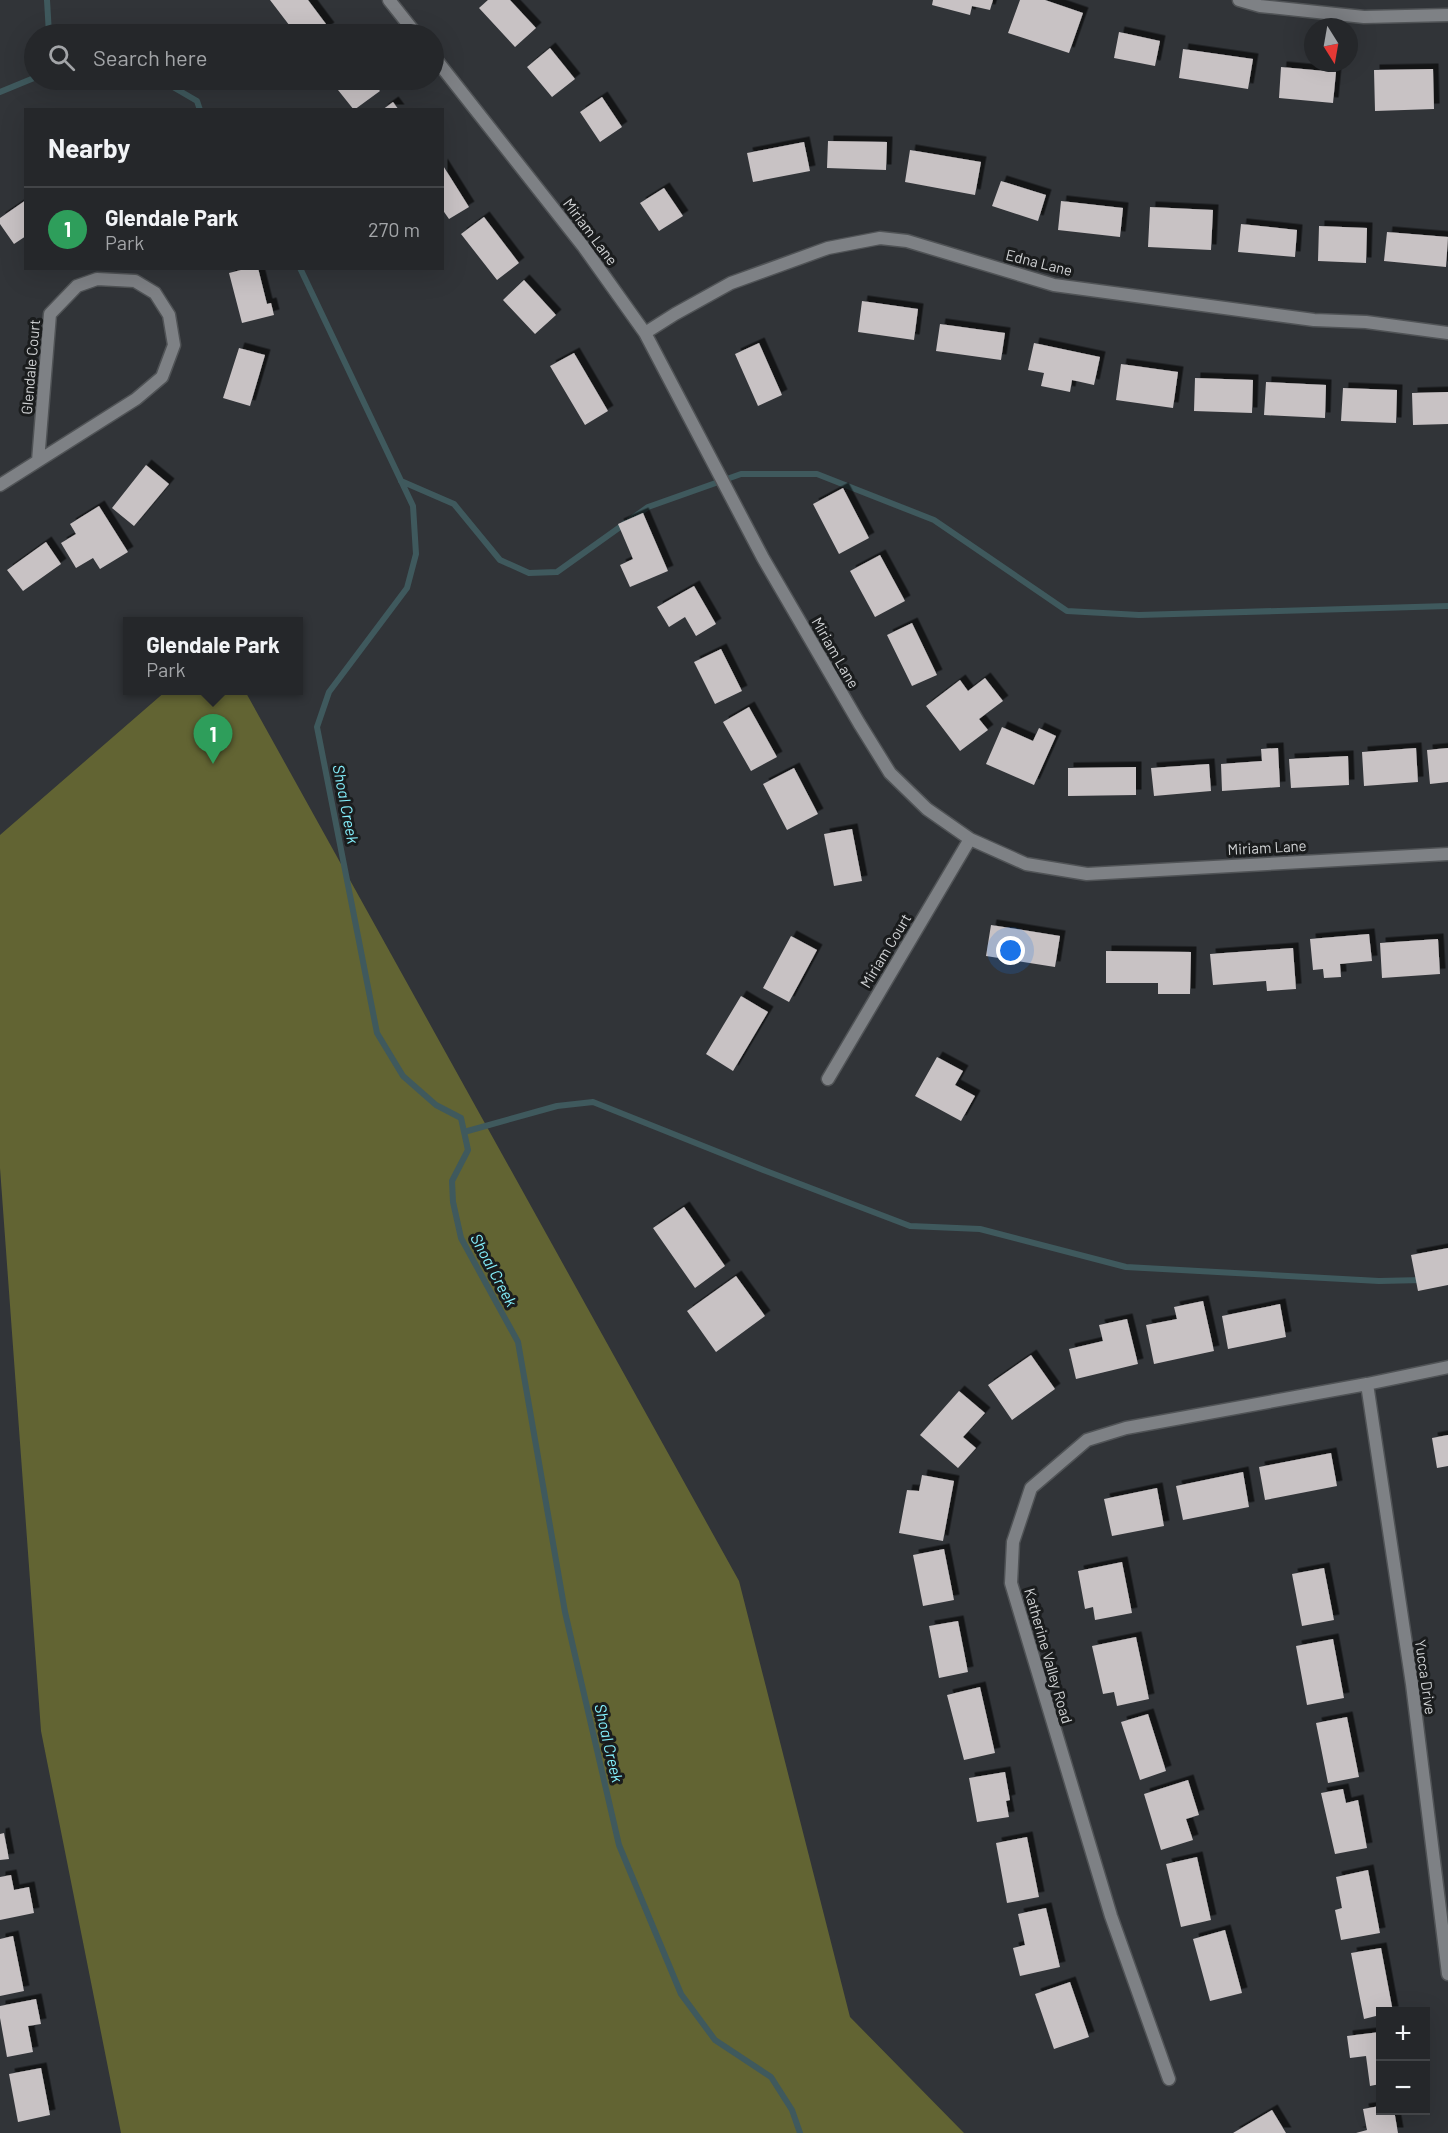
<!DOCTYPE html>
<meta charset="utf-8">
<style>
:root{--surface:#25272a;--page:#2d2f32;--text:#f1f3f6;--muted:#a3a5a8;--line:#424447;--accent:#d93025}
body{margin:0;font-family:Barlow,sans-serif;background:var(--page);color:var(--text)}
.controls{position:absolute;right:18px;bottom:18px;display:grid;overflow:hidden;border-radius:0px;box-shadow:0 6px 24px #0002}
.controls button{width:54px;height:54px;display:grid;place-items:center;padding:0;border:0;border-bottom:2px solid var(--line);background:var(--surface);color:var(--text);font:30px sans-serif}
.compass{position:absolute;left:1304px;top:18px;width:54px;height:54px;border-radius:50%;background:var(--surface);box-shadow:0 6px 24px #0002;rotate:169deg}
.you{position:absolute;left:1011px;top:951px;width:21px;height:21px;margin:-15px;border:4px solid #fff;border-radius:50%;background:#1a73e8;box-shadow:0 0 0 9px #1a73e833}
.badge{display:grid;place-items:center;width:39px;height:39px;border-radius:50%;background:var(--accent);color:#fff;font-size:20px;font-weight:700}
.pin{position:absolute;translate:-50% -50px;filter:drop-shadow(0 2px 3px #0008)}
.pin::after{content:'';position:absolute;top:32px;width:21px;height:18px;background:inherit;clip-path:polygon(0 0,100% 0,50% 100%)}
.popup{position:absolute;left:123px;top:617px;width:180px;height:78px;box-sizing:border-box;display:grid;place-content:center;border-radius:0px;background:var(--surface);filter:drop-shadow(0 2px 4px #0005);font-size:20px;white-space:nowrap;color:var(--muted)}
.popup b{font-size:22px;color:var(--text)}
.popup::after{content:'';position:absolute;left:50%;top:100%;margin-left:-12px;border:12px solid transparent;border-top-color:var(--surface)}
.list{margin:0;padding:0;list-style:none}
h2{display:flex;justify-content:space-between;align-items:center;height:78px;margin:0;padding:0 24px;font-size:26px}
h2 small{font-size:20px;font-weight:400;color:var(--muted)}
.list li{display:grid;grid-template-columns:39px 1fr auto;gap:18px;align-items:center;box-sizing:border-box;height:84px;padding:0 24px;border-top:2px solid var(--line)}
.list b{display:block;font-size:22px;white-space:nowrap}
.list p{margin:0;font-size:20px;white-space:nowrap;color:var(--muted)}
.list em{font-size:20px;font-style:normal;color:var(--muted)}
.icon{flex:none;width:33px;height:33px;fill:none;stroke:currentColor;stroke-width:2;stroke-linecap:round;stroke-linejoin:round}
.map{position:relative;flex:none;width:1448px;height:2133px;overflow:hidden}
.search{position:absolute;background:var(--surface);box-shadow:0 6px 24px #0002;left:24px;top:24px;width:420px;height:66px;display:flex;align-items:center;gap:15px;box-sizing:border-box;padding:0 21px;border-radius:33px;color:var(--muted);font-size:22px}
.panel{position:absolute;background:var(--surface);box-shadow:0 6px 24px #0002;left:24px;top:108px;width:420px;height:162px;border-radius:0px}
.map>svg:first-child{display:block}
</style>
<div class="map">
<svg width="1448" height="2133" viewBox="0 0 1448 2133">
<defs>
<filter id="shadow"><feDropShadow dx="5.5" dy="-5.5" stdDeviation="0" flood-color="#0009"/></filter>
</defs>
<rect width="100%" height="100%" fill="#313438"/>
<!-- forest -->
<path fill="#626433" d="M 166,691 L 245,691 L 739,1581 L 850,2017 L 964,2133 L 121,2133 L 41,1731 L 0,1168 L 0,835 Z"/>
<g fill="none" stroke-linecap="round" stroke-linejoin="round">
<!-- stream -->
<path stroke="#3f595d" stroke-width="6" d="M 47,0 L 49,34
M 161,80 L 197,101 L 200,110
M 0,92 L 34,78
M 300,268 L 413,506 L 416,554 L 407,588 L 329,692 L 317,727 L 377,1033 L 403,1076 L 436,1105 L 461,1118 L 468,1150 L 452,1181 L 453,1202 L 461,1238 L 518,1342 L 565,1612 L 619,1845 L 681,1994 L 715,2040 L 771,2077 L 792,2110 L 800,2133
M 401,481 L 454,504 L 500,560 L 529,573 L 557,572 L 648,507 L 741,474 L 817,474 L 934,520 L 1067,611 L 1139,615 L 1448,606
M 464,1132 L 557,1106 L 593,1102 L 766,1171 L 910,1226 L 980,1229 L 1126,1267 L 1379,1281 L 1423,1280"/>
</g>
<!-- building -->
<path fill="#c8c2c4" filter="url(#shadow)" d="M 270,0 L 308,0 L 329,28 L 319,34 L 296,34 Z
M 488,0 L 510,0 L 536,28 L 515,47 L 479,8 Z
M 933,0 L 993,0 L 990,10 L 972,6 L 970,15 L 932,5 Z
M 1020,0 L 1045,0 L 1083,13 L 1069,53 L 1008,33 Z
M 1119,32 L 1160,41 L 1155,66 L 1114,58 Z
M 550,48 L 575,79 L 552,97 L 527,67 Z
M 1183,49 L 1253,59 L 1248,89 L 1179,78 Z
M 1281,67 L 1336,72 L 1333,103 L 1279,98 Z
M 1433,69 L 1434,109 L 1375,111 L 1374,70 Z
M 330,80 L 370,80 L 380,91 L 354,110 Z
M 602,97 L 622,127 L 600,142 L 580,112 Z
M 393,102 L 399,110 L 382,110 Z
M 828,141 L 887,142 L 886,170 L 827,168 Z
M 804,142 L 810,171 L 753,182 L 747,153 Z
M 910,150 L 981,162 L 975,195 L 905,182 Z
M 442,164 L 469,207 L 449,219 L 442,209 Z
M 1001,181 L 1046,195 L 1038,221 L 992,206 Z
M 664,188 L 683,216 L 659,231 L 640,203 Z
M 26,200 L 26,236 L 14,244 L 0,224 L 0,218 Z
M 1061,201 L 1123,208 L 1120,237 L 1058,230 Z
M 1150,207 L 1213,210 L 1211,250 L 1148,247 Z
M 484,217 L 519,263 L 497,280 L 461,234 Z
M 1241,224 L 1297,230 L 1295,257 L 1238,252 Z
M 1319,226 L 1367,228 L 1366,263 L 1318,261 Z
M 1387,232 L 1448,237 L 1446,267 L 1384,261 Z
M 249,268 L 258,268 L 267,304 L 271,303 L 274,315 L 242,323 L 229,273 Z
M 524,280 L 556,315 L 535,334 L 503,300 Z
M 862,301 L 918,309 L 914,340 L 858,332 Z
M 940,324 L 1005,333 L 1001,360 L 936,351 Z
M 759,343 L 782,395 L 758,406 L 735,354 Z
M 1034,343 L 1100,357 L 1094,385 L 1072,380 L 1070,392 L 1041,386 L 1044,373 L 1028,370 Z
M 239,348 L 265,355 L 250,406 L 223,398 Z
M 574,353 L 608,411 L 585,425 L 550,366 Z
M 1121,364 L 1178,372 L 1173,408 L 1116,400 Z
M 1195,378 L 1253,380 L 1252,413 L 1194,411 Z
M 1266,382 L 1326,385 L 1325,418 L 1264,415 Z
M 1343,388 L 1397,390 L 1396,423 L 1341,421 Z
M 1448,392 L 1448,424 L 1413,425 L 1412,393 Z
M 146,465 L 169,484 L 134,526 L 112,508 Z
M 843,488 L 869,538 L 839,554 L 813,504 Z
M 99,506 L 128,552 L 100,569 L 93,558 L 76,568 L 61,543 L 76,534 L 70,524 Z
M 643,513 L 668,571 L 630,587 L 620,565 L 633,559 L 618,524 Z
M 46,542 L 61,564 L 23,591 L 7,570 Z
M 880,555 L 905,601 L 875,617 L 850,571 Z
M 694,586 L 716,624 L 696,636 L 685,617 L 669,627 L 657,607 Z
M 912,623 L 937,675 L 912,686 L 887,635 Z
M 721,649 L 742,691 L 715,704 L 694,662 Z
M 985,678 L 1003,701 L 979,719 L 988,730 L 960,751 L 926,706 L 960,680 L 968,691 Z
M 749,707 L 777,757 L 751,771 L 723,722 Z
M 1002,727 L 1033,741 L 1039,728 L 1056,736 L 1034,785 L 986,764 Z
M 1278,748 L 1280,787 L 1222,791 L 1221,764 L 1262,761 L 1261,749 Z
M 1416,748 L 1418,782 L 1364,786 L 1362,752 Z
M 1448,748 L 1448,782 L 1430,784 L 1427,750 Z
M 1348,756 L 1349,785 L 1291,788 L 1289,759 Z
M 1209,764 L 1211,791 L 1154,796 L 1151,768 Z
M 1136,767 L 1136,795 L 1068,796 L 1068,768 Z
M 794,768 L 818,814 L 787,830 L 763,784 Z
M 852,829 L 862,881 L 834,886 L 824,834 Z
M 991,925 L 1060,936 L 1055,967 L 986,956 Z
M 1369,934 L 1372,961 L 1340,964 L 1341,977 L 1324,978 L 1323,969 L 1313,970 L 1310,939 Z
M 791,936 L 817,950 L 789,1002 L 763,988 Z
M 1438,939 L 1440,974 L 1382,978 L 1380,943 Z
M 1293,948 L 1296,989 L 1267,991 L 1266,981 L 1213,985 L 1210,954 Z
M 1106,951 L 1191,952 L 1190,994 L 1158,994 L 1158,983 L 1106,983 Z
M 741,996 L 768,1012 L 733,1071 L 706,1054 Z
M 937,1057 L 963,1071 L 955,1085 L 975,1096 L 961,1121 L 915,1096 Z
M 684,1207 L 725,1266 L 695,1288 L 653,1228 Z
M 1448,1248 L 1448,1285 L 1418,1291 L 1411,1255 Z
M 736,1276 L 765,1316 L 716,1352 L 687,1311 Z
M 1203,1301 L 1214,1351 L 1154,1364 L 1146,1325 L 1177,1319 L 1174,1307 Z
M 1280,1304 L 1286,1337 L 1228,1349 L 1222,1316 Z
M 1127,1319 L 1138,1364 L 1076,1379 L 1069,1349 L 1103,1341 L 1099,1325 Z
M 1031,1355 L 1055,1389 L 1012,1420 L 988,1385 Z
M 959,1391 L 985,1413 L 963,1437 L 976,1448 L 958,1468 L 920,1435 Z
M 1448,1435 L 1448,1466 L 1437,1468 L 1432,1438 Z
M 1331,1453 L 1337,1486 L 1265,1500 L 1259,1467 Z
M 1243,1472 L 1249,1507 L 1183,1520 L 1176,1486 Z
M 922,1475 L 954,1481 L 943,1541 L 899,1533 L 907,1490 L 919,1491 Z
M 1157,1488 L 1164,1526 L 1112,1536 L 1104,1499 Z
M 944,1549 L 954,1600 L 923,1606 L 913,1555 Z
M 1122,1562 L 1132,1613 L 1095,1620 L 1093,1607 L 1085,1609 L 1078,1571 Z
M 1324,1568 L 1334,1620 L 1302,1626 L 1292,1574 Z
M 958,1621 L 968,1672 L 939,1678 L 929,1626 Z
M 1136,1637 L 1149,1699 L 1117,1706 L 1114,1692 L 1103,1694 L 1092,1646 Z
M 1333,1639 L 1344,1698 L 1307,1705 L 1296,1646 Z
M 980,1687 L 995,1753 L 964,1760 L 947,1695 Z
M 1148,1714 L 1166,1771 L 1140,1780 L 1121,1722 Z
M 1347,1717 L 1359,1777 L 1328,1783 L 1316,1723 Z
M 1005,1772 L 1010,1800 L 1006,1801 L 1009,1817 L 977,1822 L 969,1778 Z
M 1188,1780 L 1199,1815 L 1186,1819 L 1193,1840 L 1161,1850 L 1144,1794 Z
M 1343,1789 L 1346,1803 L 1358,1800 L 1367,1848 L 1335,1854 L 1321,1793 Z
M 4,1833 L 9,1859 L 0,1860 L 0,1834 Z
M 1027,1837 L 1039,1897 L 1007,1903 L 996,1843 Z
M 1197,1857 L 1211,1920 L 1181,1927 L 1166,1864 Z
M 1368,1870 L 1380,1933 L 1341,1940 L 1335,1910 L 1342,1908 L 1336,1877 Z
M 11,1875 L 14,1890 L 29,1887 L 34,1913 L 0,1920 L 0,1877 Z
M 1046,1908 L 1060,1967 L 1020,1976 L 1013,1948 L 1025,1945 L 1018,1914 Z
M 1225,1930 L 1242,1993 L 1210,2001 L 1193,1939 Z
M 13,1936 L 24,1991 L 0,1996 L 0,1939 Z
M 1381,1948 L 1393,2012 L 1380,2012 L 1380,2015 L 1364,2019 L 1351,1953 Z
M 1070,1982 L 1089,2037 L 1054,2049 L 1035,1994 Z
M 36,1999 L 41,2024 L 28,2026 L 33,2052 L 7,2057 L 0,2018 L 0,2006 Z
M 1380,2032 L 1380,2084 L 1370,2086 L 1366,2056 L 1350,2058 L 1347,2036 Z
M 41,2068 L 50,2115 L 18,2122 L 9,2074 Z
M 1380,2106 L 1380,2110 L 1394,2110 L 1398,2133 L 1356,2133 L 1367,2130 L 1363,2109 Z
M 1272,2110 L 1286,2133 L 1233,2133 Z"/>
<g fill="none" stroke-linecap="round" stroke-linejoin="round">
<defs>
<path id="minor" d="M 389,0 L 416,34
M 1239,0 L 1260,6 L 1364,17 L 1448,15
M 434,57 L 583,246 L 645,333 L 763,558 L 859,723 L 890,773 L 927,809 L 970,839 L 1026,864 L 1087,874 L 1448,854
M 645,333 L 675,314 L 731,283 L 828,248 L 880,238 L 907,241 L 1054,285 L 1314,320 L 1366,322 L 1448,333
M 0,485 L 136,399 L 162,377 L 174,345 L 169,315 L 155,293 L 135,281 L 97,279 L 77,286 L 50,314 L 38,461
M 828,1079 L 970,839
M 1367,1384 L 1412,1684 L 1448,1974
M 1169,2079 L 1111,1916 L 1011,1583 L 1013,1542 L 1031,1488 L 1087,1440 L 1126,1428 L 1367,1384 L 1448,1367"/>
</defs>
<!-- minor casing -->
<use href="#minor" stroke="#505356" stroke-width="15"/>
<!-- minor -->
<use href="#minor" stroke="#7e8185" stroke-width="12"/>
</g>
<g text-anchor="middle" stroke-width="6" stroke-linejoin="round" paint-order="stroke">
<!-- street labels -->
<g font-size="15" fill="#d1d3d5" stroke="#1a1c1d">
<text transform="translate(590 232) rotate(53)" y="5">Miriam Lane</text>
<text transform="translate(1039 263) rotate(14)" y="5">Edna Lane</text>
<text transform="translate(31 367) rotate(-85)" y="5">Glendale Court</text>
<text transform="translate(835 653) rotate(60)" y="5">Miriam Lane</text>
<text transform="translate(1267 848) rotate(-3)" y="5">Miriam Lane</text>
<text transform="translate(886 951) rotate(-59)" y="5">Miriam Court</text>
<text transform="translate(1048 1656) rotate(74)" y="5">Katherine Valley Road</text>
<text transform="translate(1425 1677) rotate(82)" y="5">Yucca Drive</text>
</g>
<!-- water labels -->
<g font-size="16" font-style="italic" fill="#85f1fe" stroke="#1a1c1d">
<text transform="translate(346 804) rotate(79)" y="6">Shoal Creek</text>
<text transform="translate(494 1270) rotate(62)" y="6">Shoal Creek</text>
<text transform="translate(609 1743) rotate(77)" y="6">Shoal Creek</text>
</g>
</g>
</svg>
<div class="controls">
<button>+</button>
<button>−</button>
</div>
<svg class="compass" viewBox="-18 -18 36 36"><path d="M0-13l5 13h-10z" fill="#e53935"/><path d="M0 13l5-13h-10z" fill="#a3a5a8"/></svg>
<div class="you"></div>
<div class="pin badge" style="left:213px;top:764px;background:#2e9e5b">1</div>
<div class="popup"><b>Glendale Park</b>Park</div>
<div class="search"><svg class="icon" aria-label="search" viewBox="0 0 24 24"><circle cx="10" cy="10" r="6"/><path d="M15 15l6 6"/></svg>Search here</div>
<section class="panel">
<h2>Nearby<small></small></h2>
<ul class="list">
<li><span class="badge" style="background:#2e9e5b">1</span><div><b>Glendale Park</b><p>Park</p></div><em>270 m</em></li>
</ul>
</section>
</div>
